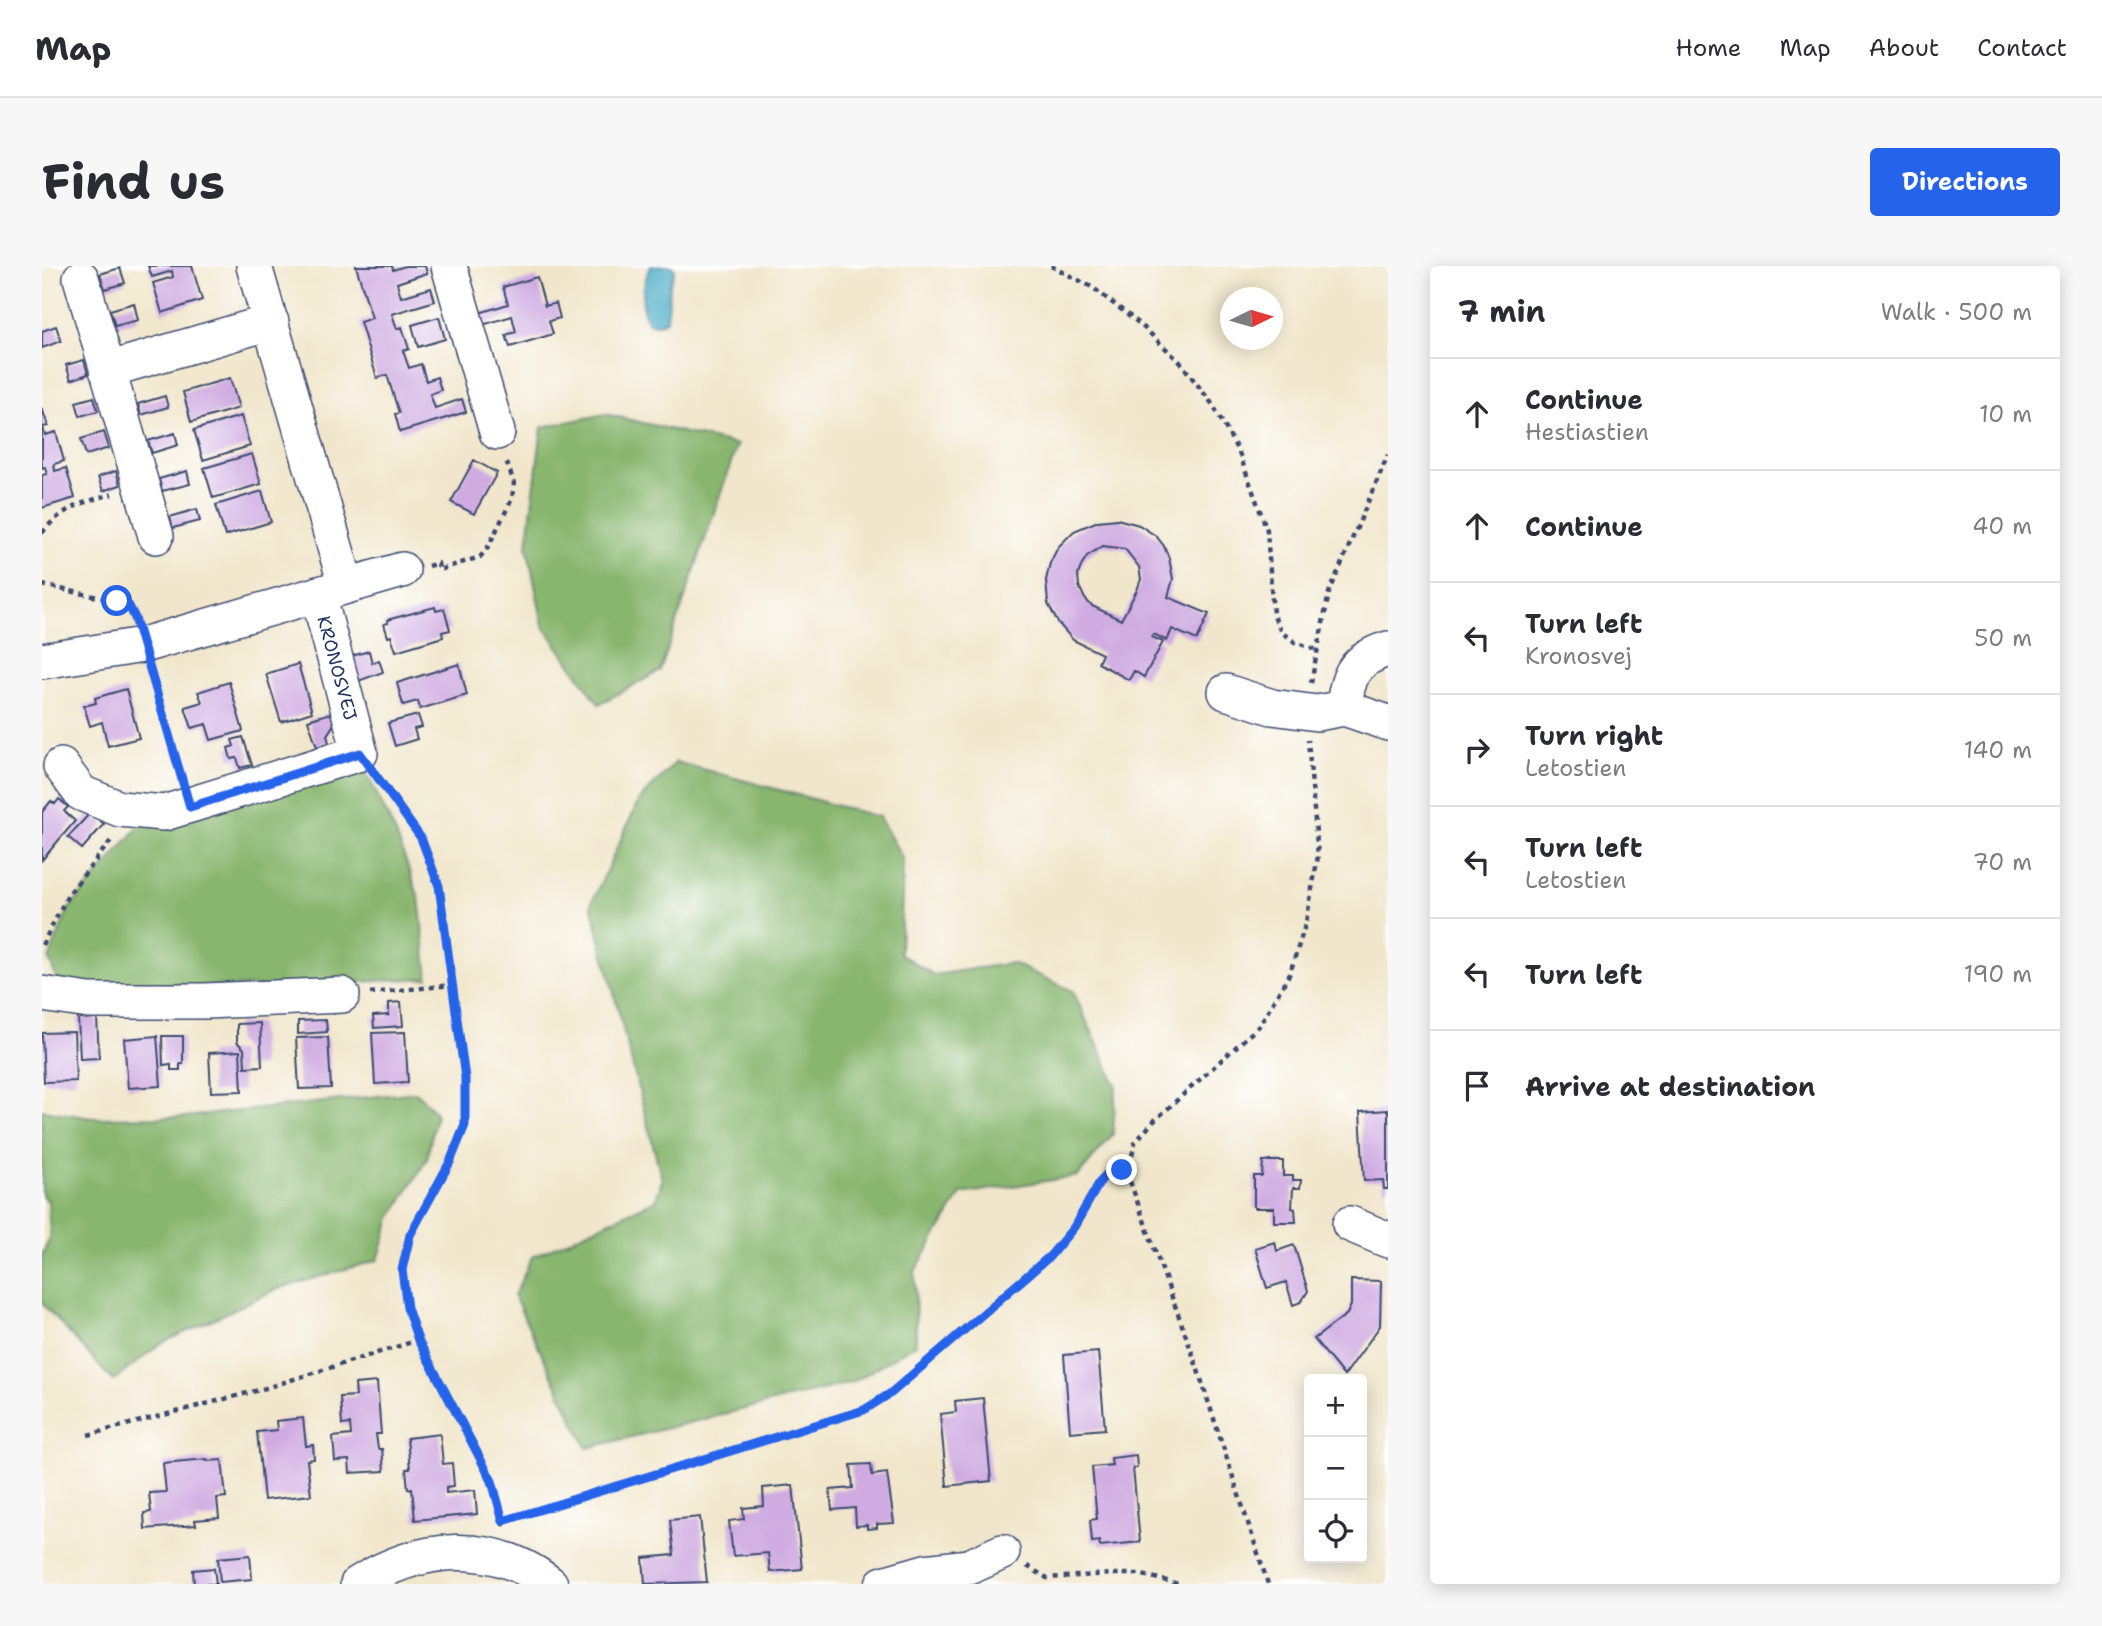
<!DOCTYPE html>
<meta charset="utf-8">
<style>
:root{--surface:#fff;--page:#f7f7f7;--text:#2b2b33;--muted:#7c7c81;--line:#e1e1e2;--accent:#2563eb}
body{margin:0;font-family:"Shantell Sans",sans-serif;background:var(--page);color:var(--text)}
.controls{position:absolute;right:21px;bottom:21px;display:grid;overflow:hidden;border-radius:7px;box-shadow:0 4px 18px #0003}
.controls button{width:63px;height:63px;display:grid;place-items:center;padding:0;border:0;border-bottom:2px solid var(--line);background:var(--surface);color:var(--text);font:35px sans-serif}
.compass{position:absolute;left:1178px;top:21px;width:63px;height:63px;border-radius:50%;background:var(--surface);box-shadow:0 4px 18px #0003;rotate:85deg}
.stop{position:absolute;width:21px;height:21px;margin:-16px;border:5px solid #2563eb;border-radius:50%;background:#fff}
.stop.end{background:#2563eb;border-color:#fff;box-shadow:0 2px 7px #0008}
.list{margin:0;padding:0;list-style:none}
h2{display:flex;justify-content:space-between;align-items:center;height:91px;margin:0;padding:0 28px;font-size:30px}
h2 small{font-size:23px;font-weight:400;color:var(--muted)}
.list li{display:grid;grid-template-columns:46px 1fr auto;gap:21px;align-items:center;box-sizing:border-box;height:112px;padding:0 28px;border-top:2px solid var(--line)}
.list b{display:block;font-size:26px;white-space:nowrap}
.list p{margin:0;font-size:23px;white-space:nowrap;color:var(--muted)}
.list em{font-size:23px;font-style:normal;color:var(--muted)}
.icon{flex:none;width:38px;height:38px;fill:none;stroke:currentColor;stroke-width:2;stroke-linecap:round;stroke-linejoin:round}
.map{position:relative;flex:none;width:1346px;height:1318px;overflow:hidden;border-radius:7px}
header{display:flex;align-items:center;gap:42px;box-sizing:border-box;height:98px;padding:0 35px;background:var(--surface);border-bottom:2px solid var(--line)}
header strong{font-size:33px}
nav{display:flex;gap:38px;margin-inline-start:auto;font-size:24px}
.intro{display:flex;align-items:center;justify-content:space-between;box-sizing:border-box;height:168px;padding:0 42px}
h1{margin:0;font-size:49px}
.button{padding:18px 32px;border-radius:7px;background:var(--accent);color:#fff;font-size:24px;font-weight:700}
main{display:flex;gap:42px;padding:0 42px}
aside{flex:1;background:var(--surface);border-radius:7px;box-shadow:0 4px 18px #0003}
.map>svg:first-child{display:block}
</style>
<header>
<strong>Map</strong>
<nav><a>Home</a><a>Map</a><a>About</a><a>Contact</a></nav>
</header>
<div class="intro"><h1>Find us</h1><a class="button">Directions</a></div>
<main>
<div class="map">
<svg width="1346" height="1318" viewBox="0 0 1346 1318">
<rect width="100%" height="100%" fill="#fff"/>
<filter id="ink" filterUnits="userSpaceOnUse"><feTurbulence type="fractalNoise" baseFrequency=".0143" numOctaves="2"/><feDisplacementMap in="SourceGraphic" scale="14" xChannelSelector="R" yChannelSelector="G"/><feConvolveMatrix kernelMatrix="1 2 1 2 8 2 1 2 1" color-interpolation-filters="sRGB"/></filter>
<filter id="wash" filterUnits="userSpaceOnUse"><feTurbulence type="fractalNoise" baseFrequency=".00686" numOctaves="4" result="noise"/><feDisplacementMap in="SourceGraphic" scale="28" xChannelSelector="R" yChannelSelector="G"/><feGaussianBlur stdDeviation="1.57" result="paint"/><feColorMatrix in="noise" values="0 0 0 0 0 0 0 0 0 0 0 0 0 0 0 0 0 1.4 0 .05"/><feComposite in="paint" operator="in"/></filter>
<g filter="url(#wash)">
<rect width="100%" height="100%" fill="#f1e6cb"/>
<!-- forest -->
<path fill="#88b66e" stroke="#527266" stroke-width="2" d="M 563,148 L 695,179 L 618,405 L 557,438 L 501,359 L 485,280 L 500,161 Z
M 634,496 L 837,551 L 861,593 L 858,688 L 892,709 L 970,697 L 1031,725 L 1074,819 L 1071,868 L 1036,910 L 919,928 L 873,1005 L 874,1078 L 811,1116 L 545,1182 L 472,1030 L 490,991 L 614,934 L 620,914 L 549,638 L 597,534 Z
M 322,502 L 354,568 L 377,632 L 386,712 L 237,720 L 18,722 L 7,693 L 26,644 L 99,558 Z
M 374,826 L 394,847 L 385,893 L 349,952 L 336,994 L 235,1023 L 118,1078 L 71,1115 L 0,1037 L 0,989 L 8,972 L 6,935 L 0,930 L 0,844 L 50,852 L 143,851 Z"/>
<!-- water -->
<path fill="#44abc4" stroke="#306d91" stroke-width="2" d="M 608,0 L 630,0 L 633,4 L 628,18 L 625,54 L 617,58 L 606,57 C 596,39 601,18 608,0 Z"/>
<g id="blocks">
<!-- building -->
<path fill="#cfabe1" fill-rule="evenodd" d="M 106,0 L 150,0 L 160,34 L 120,47 L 111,17 L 131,11 L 130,5 L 110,11 Z
M 314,0 L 350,0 L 351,4 L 363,0 L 383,0 L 385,7 L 355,17 L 359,31 L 389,22 L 393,35 L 350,48 L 355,63 L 360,61 L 367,83 L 361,85 L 367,102 L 379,98 L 384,115 L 395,111 L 399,124 L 388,128 L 393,142 L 420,133 L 424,146 L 358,166 L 353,148 L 357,147 L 345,109 L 335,112 L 318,56 L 330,52 Z
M 78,2 L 83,17 L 63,23 L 58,8 Z
M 495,11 L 503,40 L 514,37 L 518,52 L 507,55 L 511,68 L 468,81 L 464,69 L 474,66 L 470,50 L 437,60 L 434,48 L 466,38 L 461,21 Z
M 92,37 L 96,54 L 73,60 L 68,44 Z
M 397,51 L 403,73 L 376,81 L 370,59 Z
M 14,60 L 19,75 L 0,82 L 0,65 Z
M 42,94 L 46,108 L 29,114 L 24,99 Z
M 188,112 L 197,142 L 149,156 L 141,126 Z
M 123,130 L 126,141 L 99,149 L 96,138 Z
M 52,131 L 56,145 L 38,150 L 34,136 Z
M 0,142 L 6,160 L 1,161 L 3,169 L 14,166 L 22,195 L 12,198 L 13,205 L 24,202 L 33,232 L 0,242 L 0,209 L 5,208 L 3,201 L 0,202 Z
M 199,150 L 208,180 L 161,194 L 152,164 Z
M 62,166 L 67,182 L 44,189 L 39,173 Z
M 133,167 L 136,179 L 110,187 L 106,175 Z
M 210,188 L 219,218 L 171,232 L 162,202 Z
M 432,194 L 455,207 L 432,248 L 409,236 Z
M 74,205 L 78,219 L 61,225 L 56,211 Z
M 145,205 L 148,218 L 120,225 L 117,213 Z
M 220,225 L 229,256 L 183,270 L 174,239 Z
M 155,243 L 158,255 L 131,262 L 128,251 Z
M 1075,253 L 1097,259 L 1114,270 L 1122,280 L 1127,292 L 1131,313 L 1126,331 L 1167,348 L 1155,374 L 1130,363 L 1125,375 L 1112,368 L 1110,371 L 1121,376 L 1102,411 L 1092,405 L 1087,414 L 1056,397 L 1060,388 L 1031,374 L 1016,357 L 1006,338 L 1004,314 L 1008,297 L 1016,281 L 1032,265 L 1056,255 ZM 1061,280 L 1083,283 L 1097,301 L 1099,313 L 1095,324 L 1079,354 L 1050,340 L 1043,333 L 1037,320 L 1036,309 L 1040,298 L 1045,290 Z
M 393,341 L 394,345 L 402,343 L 408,364 L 400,366 L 401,371 L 354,385 L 349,370 L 346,371 L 342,358 L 346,357 L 345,354 Z
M 327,385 L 330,397 L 337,394 L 341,406 L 311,417 L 303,392 Z
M 256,398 L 270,446 L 239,456 L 224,408 Z
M 417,398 L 425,429 L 378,443 L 376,435 L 361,439 L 355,417 Z
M 187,416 L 201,465 L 169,474 L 164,458 L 150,462 L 143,441 L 160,436 L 156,426 Z
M 84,423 L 97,472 L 66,480 L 60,456 L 48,460 L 42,440 L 54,437 L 53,432 Z
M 289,447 L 292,458 L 285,469 L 287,477 L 275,481 L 266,454 Z
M 376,449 L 380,461 L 372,463 L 375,473 L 353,480 L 346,457 Z
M 201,471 L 210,499 L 198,502 L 195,492 L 189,493 L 186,482 L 192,480 L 190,474 Z
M 17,533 L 26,541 L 22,545 L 33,555 L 0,594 L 0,546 L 9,535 L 13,538 Z
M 49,546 L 62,558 L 40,583 L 26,571 Z
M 359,736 L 361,760 L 332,762 L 331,750 L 347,749 L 347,737 Z
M 55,751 L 57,792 L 38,793 L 36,752 Z
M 284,754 L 285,766 L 256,768 L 256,755 Z
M 218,757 L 220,800 L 203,801 L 202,783 L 195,776 L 195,758 Z
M 32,766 L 34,815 L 2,816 L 0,767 Z
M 363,766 L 366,816 L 333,818 L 330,767 Z
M 115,770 L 119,820 L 86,822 L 82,773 Z
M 120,770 L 141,770 L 141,798 L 138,798 L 138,804 L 129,804 L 129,798 L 121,799 Z
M 286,771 L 289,822 L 257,823 L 254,772 Z
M 198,785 L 200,825 L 169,826 L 167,787 Z
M 1346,844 L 1346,923 L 1342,923 L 1341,914 L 1322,915 L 1318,846 Z
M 1221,895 L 1241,895 L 1241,910 L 1251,910 L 1251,914 L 1259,914 L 1258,922 L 1251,922 L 1250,942 L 1253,943 L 1254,956 L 1232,956 L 1232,942 L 1212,942 L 1212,910 L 1220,910 Z
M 1233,976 L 1235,985 L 1252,979 L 1266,1025 L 1259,1036 L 1251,1039 L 1244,1016 L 1225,1022 L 1213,982 Z
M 1309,1014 L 1339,1015 L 1338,1060 L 1302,1110 L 1272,1073 L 1305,1048 L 1309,1039 Z
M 1056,1086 L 1063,1163 L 1028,1166 L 1022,1089 Z
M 335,1116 L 339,1168 L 334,1168 L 336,1183 L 340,1183 L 342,1205 L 308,1207 L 307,1194 L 293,1195 L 291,1171 L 309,1169 L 308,1158 L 300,1159 L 298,1131 L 314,1130 L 313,1118 Z
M 941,1132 L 949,1215 L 905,1220 L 898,1148 L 914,1146 L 913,1135 Z
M 261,1152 L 264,1180 L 271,1179 L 272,1193 L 265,1194 L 269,1229 L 222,1234 L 215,1166 L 235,1164 L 234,1155 Z
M 398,1168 L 401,1198 L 410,1197 L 412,1220 L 404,1221 L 404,1227 L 433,1224 L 435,1248 L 373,1254 L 370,1222 L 366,1223 L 364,1203 L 368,1203 L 365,1172 Z
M 1094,1189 L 1095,1202 L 1091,1202 L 1098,1276 L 1058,1280 L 1057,1275 L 1050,1276 L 1048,1254 L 1055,1253 L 1050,1201 L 1070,1199 L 1069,1192 Z
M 165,1193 L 165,1195 L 180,1194 L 184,1231 L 175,1232 L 177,1252 L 153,1254 L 154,1259 L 103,1263 L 102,1247 L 109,1246 L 107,1227 L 124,1226 L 121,1197 Z
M 829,1198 L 830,1209 L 845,1207 L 852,1257 L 835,1258 L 835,1262 L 825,1263 L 825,1259 L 814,1260 L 813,1242 L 790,1244 L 788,1224 L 811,1222 L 809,1199 Z
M 751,1219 L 760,1303 L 728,1306 L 726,1287 L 691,1290 L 687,1255 L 702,1253 L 701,1242 L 722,1240 L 721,1222 Z
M 658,1251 L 665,1316 L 603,1318 L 601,1292 L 632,1289 L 628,1254 Z
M 208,1289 L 210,1313 L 178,1316 L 176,1292 Z
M 172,1302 L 174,1318 L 152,1318 L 151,1304 Z"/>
</g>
</g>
<g filter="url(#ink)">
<use href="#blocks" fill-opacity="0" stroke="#3b4a6e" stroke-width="2"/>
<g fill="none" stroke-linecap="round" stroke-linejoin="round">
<defs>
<path id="minor" d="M 212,0 L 304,319
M 407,0 L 455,166
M 39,12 L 114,270
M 65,104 L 229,56
M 0,395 L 101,379 L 360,304
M 1184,426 L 1230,441 L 1275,447 L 1302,442 L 1346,457
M 1302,442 C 1305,410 1312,393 1346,383
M 19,500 L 39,527 L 78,543 L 122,547 L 318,487 L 276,328
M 0,728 L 47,735 L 163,735 L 300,729
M 1308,958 L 1346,974
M 316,1318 C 376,1280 449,1272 508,1318
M 841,1318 L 883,1306 L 927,1301 L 960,1286"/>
</defs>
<!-- minor casing -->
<use href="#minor" stroke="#3b4a6e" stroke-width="38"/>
<!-- path -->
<path stroke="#3b4a6e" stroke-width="4.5" stroke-dasharray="5 5" stroke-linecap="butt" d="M 1009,0 L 1050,21 L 1098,58 L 1138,96 L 1171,139 L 1197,187 L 1225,264 L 1231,348 L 1239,366 L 1253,376 L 1275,384
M 0,267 C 21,241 40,237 70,228
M 386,300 L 396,297 L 397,304 L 438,291 L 445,283 L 470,233 L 472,217 L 464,194
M 0,319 L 75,335 L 87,340 L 94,353
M 109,405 L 139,511
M 1269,417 L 1287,327 L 1346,189
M 336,510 L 379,572 L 397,620 L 423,812 L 423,859 L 408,896 L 368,969 L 360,1004 L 365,1042 L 376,1074 L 450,1215 L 462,1255 L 460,1265
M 0,679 L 26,629 L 71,572
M 328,727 L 410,719
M 1086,909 L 1093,876 L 1112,855 L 1217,760 L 1248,707 L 1264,656 L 1276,590 L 1266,474
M 46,1169 L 217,1124 L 376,1074
M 462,1255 L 822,1144 L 849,1127 L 1008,990 L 1032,961 L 1059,914 L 1069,904 L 1080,904 L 1086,910 L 1152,1092 L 1226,1318
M 985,1300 L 1005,1312 L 1069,1308 L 1097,1308 L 1137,1318"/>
<!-- minor -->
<use href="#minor" stroke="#fff" stroke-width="35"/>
</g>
</g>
<g fill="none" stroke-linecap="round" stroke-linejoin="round" filter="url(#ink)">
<!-- route -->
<path stroke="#2563eb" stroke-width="9" d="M 75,335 L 87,340 L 93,352 L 148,541 L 318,487 L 379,572 L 397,620 L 423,812 L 423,859 L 408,896 L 368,969 L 360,1004 L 365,1042 L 376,1074 L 450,1215 L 461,1255 L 822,1144 L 849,1127 L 1008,990 L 1032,961 L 1059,914 L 1069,904 L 1080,904"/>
</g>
<g text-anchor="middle" stroke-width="5" stroke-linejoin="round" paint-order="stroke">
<!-- street labels -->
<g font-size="18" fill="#1b2f5e" stroke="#fff">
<text transform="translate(295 402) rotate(75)" y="6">KRONOSVEJ</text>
</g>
</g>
</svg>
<div class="controls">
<button>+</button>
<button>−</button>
<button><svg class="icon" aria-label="locate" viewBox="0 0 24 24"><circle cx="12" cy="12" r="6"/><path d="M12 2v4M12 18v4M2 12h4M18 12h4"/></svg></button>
</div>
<svg class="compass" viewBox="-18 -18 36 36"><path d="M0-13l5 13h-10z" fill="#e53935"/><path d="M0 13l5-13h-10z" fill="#7c7c81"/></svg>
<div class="stop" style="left:75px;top:335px"></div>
<div class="stop end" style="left:1080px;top:904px"></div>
</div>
<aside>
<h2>7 min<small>Walk · 500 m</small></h2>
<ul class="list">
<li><svg class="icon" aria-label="ahead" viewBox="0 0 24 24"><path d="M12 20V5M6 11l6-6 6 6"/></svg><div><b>Continue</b><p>Hestiastien</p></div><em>10 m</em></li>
<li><svg class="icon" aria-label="ahead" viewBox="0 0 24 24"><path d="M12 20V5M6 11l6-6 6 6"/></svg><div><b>Continue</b></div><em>40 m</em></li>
<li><svg class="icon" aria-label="left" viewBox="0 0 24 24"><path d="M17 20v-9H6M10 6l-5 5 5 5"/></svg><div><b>Turn left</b><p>Kronosvej</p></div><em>50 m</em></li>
<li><svg class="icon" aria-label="right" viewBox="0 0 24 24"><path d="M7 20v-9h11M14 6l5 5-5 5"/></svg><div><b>Turn right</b><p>Letostien</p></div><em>140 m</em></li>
<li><svg class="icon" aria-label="left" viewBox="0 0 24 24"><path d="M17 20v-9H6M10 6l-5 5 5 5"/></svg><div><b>Turn left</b><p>Letostien</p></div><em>70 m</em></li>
<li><svg class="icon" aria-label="left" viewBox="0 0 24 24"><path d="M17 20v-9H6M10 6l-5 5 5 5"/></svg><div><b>Turn left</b></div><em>190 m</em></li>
<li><svg class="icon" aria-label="arrive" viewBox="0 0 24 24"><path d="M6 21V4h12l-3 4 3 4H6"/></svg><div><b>Arrive at destination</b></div></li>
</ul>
</aside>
</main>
